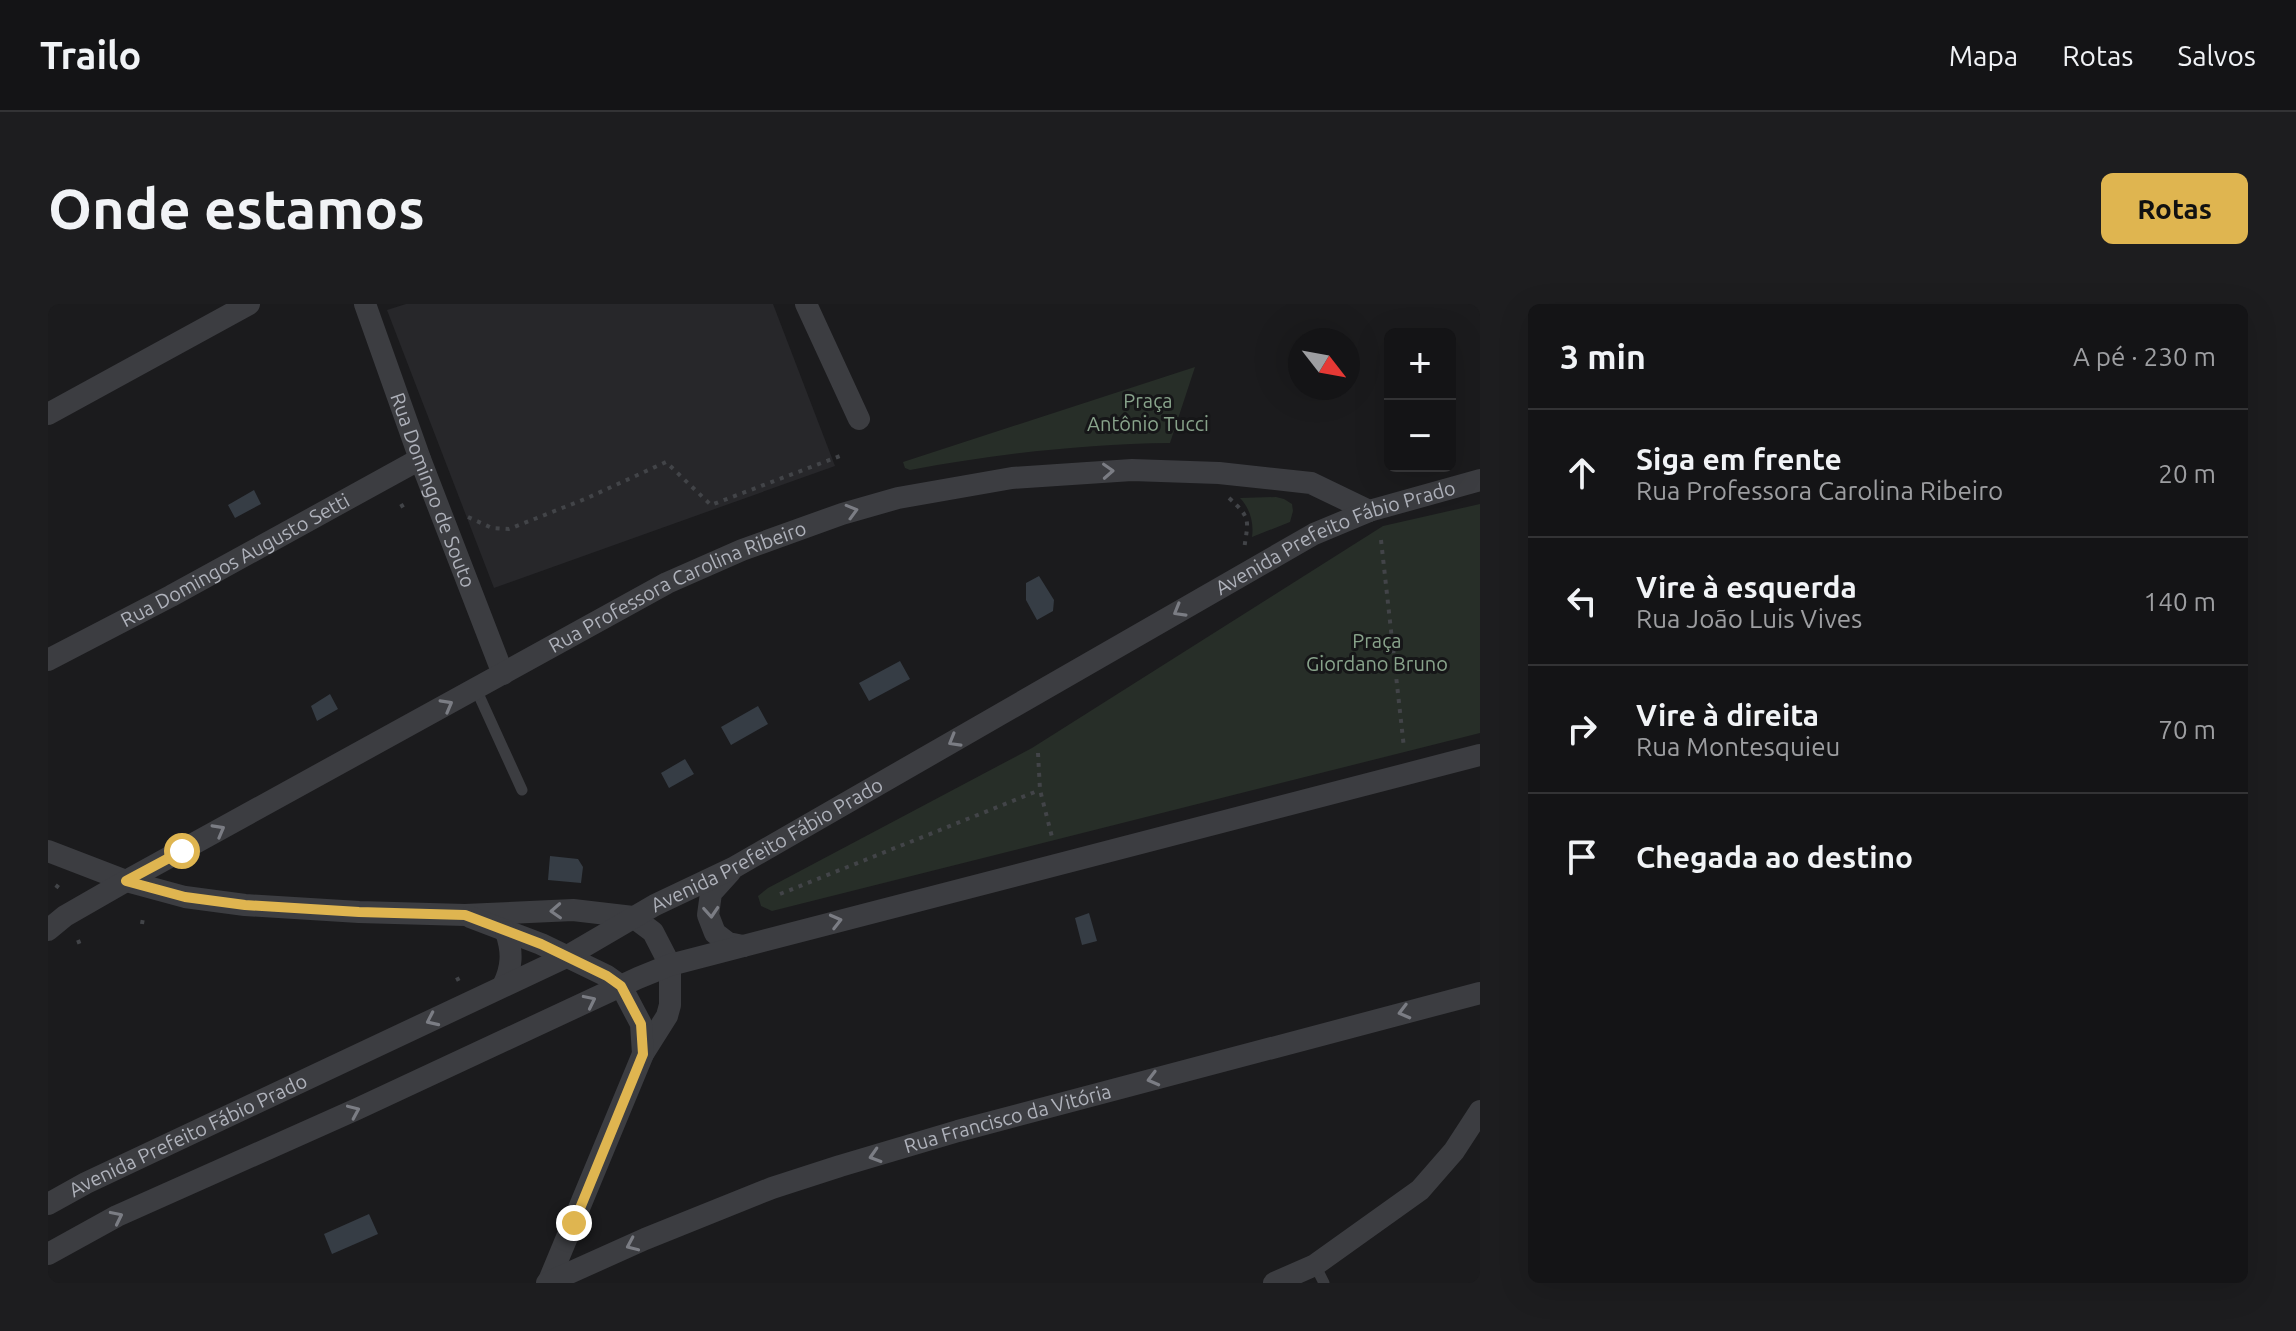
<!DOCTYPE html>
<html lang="pt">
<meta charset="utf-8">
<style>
:root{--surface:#141416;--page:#1d1d1f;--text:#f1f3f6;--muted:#9d9ea1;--line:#333335;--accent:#dfb550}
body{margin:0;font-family:Ubuntu,sans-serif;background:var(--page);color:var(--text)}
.controls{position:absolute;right:24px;top:24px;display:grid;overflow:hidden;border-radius:12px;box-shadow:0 8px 32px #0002}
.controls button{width:72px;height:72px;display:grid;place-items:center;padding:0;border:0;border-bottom:2px solid var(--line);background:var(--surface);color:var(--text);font:40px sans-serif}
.compass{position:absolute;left:1240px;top:24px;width:72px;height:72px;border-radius:50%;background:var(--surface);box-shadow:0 8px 32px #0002;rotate:121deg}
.stop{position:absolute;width:24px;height:24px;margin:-18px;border:6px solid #dfb550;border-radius:50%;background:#fff}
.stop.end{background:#dfb550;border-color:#fff;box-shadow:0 2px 8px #0008}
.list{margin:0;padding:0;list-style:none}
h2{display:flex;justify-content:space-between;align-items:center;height:104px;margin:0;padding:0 32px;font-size:34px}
h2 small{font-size:26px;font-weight:400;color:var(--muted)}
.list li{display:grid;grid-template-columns:52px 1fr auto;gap:24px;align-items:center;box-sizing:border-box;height:128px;padding:0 32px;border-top:2px solid var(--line)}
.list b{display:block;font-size:30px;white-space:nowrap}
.list p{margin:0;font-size:26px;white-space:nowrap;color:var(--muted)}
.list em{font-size:26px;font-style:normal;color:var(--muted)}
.icon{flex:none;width:44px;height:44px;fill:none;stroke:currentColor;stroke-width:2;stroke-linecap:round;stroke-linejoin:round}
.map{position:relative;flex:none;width:1432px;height:979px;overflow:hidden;border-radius:12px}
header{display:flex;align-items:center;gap:48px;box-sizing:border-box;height:112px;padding:0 40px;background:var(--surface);border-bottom:2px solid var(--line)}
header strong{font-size:38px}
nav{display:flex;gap:44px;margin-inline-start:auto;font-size:28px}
.intro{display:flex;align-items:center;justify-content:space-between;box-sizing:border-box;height:192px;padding:0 48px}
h1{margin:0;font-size:56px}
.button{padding:20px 36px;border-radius:12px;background:var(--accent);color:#111;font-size:28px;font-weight:700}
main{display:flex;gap:48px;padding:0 48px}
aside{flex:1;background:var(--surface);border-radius:12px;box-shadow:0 8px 32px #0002}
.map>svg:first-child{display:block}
</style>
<header>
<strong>Trailo</strong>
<nav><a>Mapa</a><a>Rotas</a><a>Salvos</a></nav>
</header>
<div class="intro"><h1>Onde estamos</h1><a class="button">Rotas</a></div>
<main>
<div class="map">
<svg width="1432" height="979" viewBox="0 0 1432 979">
<rect width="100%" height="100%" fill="#1b1b1d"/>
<!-- built -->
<path fill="#27272a" d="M 358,0 L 725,0 L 787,162 L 446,284 L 339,6 Z"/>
<!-- green -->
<path fill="#272e28" d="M 1147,63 L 1122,139 C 1034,140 949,150 862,166 L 857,164 L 855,158 Z
M 1228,193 L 1236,195 L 1244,200 L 1245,207 L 1242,218 L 1204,233 C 1206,218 1202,205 1192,194 Z
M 1432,200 L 1432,429 L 724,607 L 713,602 L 710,592 L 720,584 L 984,444 L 1335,222 Z"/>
<!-- water -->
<path fill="#363d45" d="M 206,186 L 213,200 L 187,214 L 180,201 Z
M 991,272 L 1006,296 L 1005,307 L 989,316 L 978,296 L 978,279 Z
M 852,357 L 862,375 L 821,397 L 811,379 Z
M 282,390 L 290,405 L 269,417 L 263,402 Z
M 710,402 L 720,420 L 683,441 L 673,423 Z
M 637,455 L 646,470 L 621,484 L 613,469 Z
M 502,552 L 530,555 L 535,563 L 533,579 L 500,576 Z
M 1041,609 L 1049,637 L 1034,641 L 1027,614 Z
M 321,910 L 330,930 L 284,950 L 276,930 Z"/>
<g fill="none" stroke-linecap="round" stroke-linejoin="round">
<!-- path -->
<path stroke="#424448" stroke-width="4" stroke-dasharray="4 6" stroke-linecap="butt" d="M 1181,194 C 1204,215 1200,216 1196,246
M 353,200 L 356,205
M 420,213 L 444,224 L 461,225 L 537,195 L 618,158 L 663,201 L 792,152
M 1333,236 L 1356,444
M 990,449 L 992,486 L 1004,533
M 8,584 L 11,580
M 732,590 L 992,486
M 94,620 L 95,614
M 30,636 L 32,641
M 408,676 L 412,674"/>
<!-- lane -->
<path stroke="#3c3d41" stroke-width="11" d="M 428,385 L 474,486
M 1267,961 L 1276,979"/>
<!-- street -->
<g stroke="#3c3d41" stroke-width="22">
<path id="s1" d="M 317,0 L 372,155 L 455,370"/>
<path d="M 758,0 L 811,115"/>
<path d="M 0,110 L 201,0"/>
<path id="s2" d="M 0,356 L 123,292 L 372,155"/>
<path d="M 0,547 L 78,577 L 137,593 L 197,601 L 311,608 L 417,611 L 525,606 L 585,613 L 605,628 L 622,661 L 622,701 L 619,712 L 595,750 L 500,979"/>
<path d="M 682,568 L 663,589 L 660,611 L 667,629 L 680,639 L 695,642"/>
<path d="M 422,613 L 493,640 L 559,672 L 573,682 L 593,720 L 595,750"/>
<path id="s3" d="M 0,626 L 17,612 L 78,577 L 619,279 L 694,246 L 794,210 L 850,194 L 964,174 L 1084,166 L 1171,169 L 1263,179 L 1321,207"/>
<path d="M 455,682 C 464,664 465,648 458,628"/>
<path id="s4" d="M 0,900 L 38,879 L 518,653 L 607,601 L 685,564 L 1266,230 L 1321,207 L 1432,176"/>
<path d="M 0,950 L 69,912 L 309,805 L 590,674 L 622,661 L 1432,451"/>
<path id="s5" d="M 499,979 L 597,935 L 724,884 L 792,862 L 910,827 L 1432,689"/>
<path d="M 1226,979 L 1267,961 L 1372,886 L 1406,847 L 1432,807"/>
</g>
</g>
<!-- one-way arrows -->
<defs><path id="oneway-chevron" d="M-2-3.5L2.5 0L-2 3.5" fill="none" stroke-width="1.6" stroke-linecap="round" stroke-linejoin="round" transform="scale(2)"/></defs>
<g stroke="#7b7d84">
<use href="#oneway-chevron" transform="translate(1060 167) rotate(-3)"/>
<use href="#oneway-chevron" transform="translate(804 207) rotate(-16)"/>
<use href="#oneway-chevron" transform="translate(1131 307) rotate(150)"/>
<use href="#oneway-chevron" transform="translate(399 401) rotate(-29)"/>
<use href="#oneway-chevron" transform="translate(906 437) rotate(150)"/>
<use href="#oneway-chevron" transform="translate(171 526) rotate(-29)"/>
<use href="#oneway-chevron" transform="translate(508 607) rotate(177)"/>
<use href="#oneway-chevron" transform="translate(663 608) rotate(86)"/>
<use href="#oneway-chevron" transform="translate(788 617) rotate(-14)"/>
<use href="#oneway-chevron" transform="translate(542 697) rotate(-26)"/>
<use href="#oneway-chevron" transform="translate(1356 708) rotate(165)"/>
<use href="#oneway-chevron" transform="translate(384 716) rotate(155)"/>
<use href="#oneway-chevron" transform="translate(1105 775) rotate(165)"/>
<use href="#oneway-chevron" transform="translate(306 807) rotate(-24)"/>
<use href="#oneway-chevron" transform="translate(827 852) rotate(163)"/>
<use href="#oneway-chevron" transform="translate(69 913) rotate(-26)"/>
<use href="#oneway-chevron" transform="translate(584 941) rotate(156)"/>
</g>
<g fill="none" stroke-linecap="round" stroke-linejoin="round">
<!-- route -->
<path stroke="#dfb550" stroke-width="10" d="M 134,547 L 78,577 L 137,593 L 197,601 L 311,608 L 417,611 L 493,640 L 559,672 L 573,682 L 593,720 L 595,750 L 526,919"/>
</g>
<g text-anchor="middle" stroke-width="6" stroke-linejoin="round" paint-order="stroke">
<!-- park labels -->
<g font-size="20" fill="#88a38b" stroke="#161618">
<text x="1100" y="104">Praça<tspan x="1100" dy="23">Antônio Tucci</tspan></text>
<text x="1329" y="344">Praça<tspan x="1329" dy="23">Giordano Bruno</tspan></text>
</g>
<!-- street labels -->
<g font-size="20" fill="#afb2bb" stroke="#161618">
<text dy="7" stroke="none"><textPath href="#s1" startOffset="198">Rua Domingo de Souto</textPath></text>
<text dy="7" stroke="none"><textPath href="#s4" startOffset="1452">Avenida Prefeito Fábio Prado</textPath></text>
<text dy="7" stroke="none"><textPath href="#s2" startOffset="212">Rua Domingos Augusto Setti</textPath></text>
<text dy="7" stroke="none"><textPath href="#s3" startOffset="718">Rua Professora Carolina Ribeiro</textPath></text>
<text dy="7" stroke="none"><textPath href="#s4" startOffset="804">Avenida Prefeito Fábio Prado</textPath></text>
<text dy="7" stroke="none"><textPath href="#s5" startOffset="490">Rua Francisco da Vitória</textPath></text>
<text dy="7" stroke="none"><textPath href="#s4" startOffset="156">Avenida Prefeito Fábio Prado</textPath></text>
</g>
</g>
</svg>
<div class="controls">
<button>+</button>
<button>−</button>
</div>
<svg class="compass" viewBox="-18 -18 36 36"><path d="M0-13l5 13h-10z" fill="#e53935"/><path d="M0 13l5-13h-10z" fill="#9d9ea1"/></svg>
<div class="stop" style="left:134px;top:547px"></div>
<div class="stop end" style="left:526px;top:919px"></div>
</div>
<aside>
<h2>3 min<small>A pé · 230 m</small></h2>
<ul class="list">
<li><svg class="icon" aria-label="ahead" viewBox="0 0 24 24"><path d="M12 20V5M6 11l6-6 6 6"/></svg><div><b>Siga em frente</b><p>Rua Professora Carolina Ribeiro</p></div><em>20 m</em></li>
<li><svg class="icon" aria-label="left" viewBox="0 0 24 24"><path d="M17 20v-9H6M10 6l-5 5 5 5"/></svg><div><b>Vire à esquerda</b><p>Rua João Luis Vives</p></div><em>140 m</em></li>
<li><svg class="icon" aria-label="right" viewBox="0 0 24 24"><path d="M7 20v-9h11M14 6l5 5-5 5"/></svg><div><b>Vire à direita</b><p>Rua Montesquieu</p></div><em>70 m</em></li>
<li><svg class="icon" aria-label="arrive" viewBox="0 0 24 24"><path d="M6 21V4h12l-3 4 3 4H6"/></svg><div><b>Chegada ao destino</b></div></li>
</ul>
</aside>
</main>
